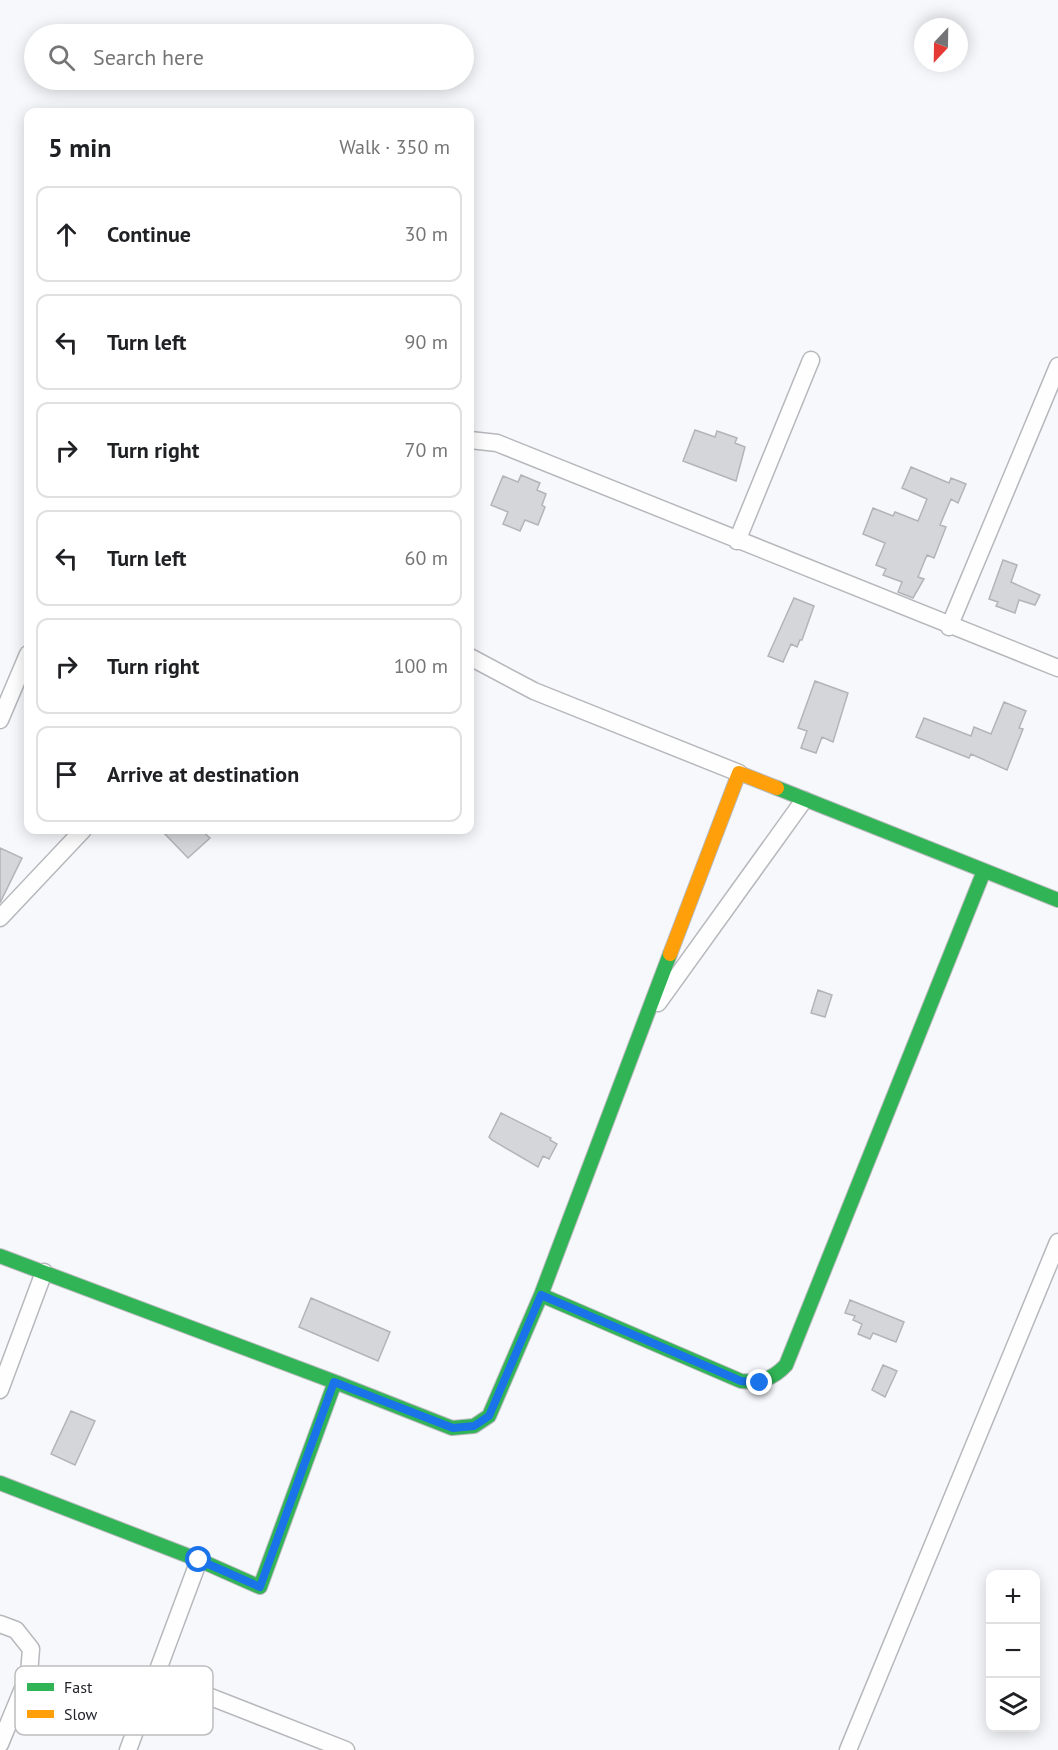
<!DOCTYPE html>
<meta charset="utf-8">
<style>
:root{--surface:#fff;--page:#f6f6f6;--text:#202124;--muted:#757577;--line:#e0e0e0}
body{margin:0;font-family:"PT Sans",sans-serif;background:var(--page);color:var(--text)}
.controls{position:absolute;right:18px;bottom:18px;display:grid;overflow:hidden;border-radius:12px;box-shadow:0 3px 15px #0003}
.controls button{width:54px;height:54px;display:grid;place-items:center;padding:0;border:0;border-bottom:2px solid var(--line);background:var(--surface);color:var(--text);font:30px sans-serif}
.compass{position:absolute;left:914px;top:18px;width:54px;height:54px;border-radius:50%;background:var(--surface);box-shadow:0 3px 15px #0003;rotate:202deg}
.stop{position:absolute;width:18px;height:18px;margin:-14px;border:4px solid #1a73e8;border-radius:50%;background:#fff}
.stop.end{background:#1a73e8;border-color:#fff;box-shadow:0 2px 6px #0008}
.list{margin:0;padding:0;list-style:none}
h2{display:flex;justify-content:space-between;align-items:center;height:78px;margin:0;padding:0 24px;font-size:26px}
h2 small{font-size:20px;font-weight:400;color:var(--muted)}
.list li{display:grid;grid-template-columns:39px 1fr auto;gap:18px;align-items:center;box-sizing:border-box;height:96px;margin:0 12px 12px;padding:0 12px;border:2px solid var(--line);border-radius:12px}
.list b{display:block;font-size:22px;white-space:nowrap}
.list em{font-size:20px;font-style:normal;color:var(--muted)}
.icon{flex:none;width:33px;height:33px;fill:none;stroke:currentColor;stroke-width:2;stroke-linecap:round;stroke-linejoin:round}
.map{position:relative;flex:none;width:1058px;height:1750px;overflow:hidden}
.search{position:absolute;background:var(--surface);box-shadow:0 3px 15px #0003;left:24px;top:24px;width:450px;height:66px;display:flex;align-items:center;gap:15px;box-sizing:border-box;padding:0 21px;border-radius:33px;color:var(--muted);font-size:22px}
.panel{position:absolute;background:var(--surface);box-shadow:0 3px 15px #0003;left:24px;top:108px;width:450px;height:726px;border-radius:12px}
.map>svg:first-child{display:block}
</style>
<div class="map">
<svg width="1058" height="1750" viewBox="0 0 1058 1750">
<rect width="100%" height="100%" fill="#f7f8fc"/>
<!-- building -->
<path fill="#d5d6da" stroke="#b3b4b8" stroke-width="1.5" d="M 695,430 L 715,437 L 717,431 L 737,438 L 735,443 L 745,447 L 736,481 L 683,461 Z
M 911,467 L 949,483 L 951,478 L 966,484 L 958,503 L 951,499 L 940,525 L 946,527 L 934,558 L 927,555 L 918,577 L 924,579 L 913,598 L 898,592 L 902,582 L 883,575 L 886,569 L 876,565 L 885,543 L 863,534 L 873,508 L 893,516 L 895,512 L 918,521 L 927,499 L 902,488 Z
M 521,475 L 540,483 L 537,490 L 546,494 L 542,505 L 545,507 L 538,525 L 525,520 L 520,531 L 503,524 L 508,512 L 491,505 L 503,476 L 518,482 Z
M 1003,560 L 1017,565 L 1011,582 L 1040,595 L 1035,605 L 1019,600 L 1015,613 L 996,606 L 998,602 L 989,599 Z
M 794,598 L 814,606 L 802,640 L 800,640 L 797,647 L 791,644 L 783,662 L 768,656 Z
M 815,681 L 848,693 L 833,742 L 822,737 L 816,753 L 801,748 L 807,731 L 798,728 Z
M 1004,702 L 1026,711 L 1019,728 L 1023,729 L 1007,770 L 971,754 L 969,758 L 916,737 L 924,718 L 971,736 L 974,727 L 991,734 Z
M 161,830 L 201,830 L 210,838 L 188,858 Z
M 0,848 L 22,858 L 0,903 Z
M 818,990 L 832,995 L 825,1017 L 811,1013 Z
M 501,1113 L 551,1138 L 550,1140 L 557,1144 L 549,1159 L 543,1156 L 538,1167 L 492,1140 L 489,1137 Z
M 311,1298 L 390,1332 L 378,1361 L 299,1327 Z
M 850,1300 L 904,1322 L 896,1342 L 873,1333 L 870,1339 L 858,1334 L 862,1324 L 853,1320 L 855,1316 L 845,1313 Z
M 883,1365 L 897,1371 L 885,1397 L 872,1390 Z
M 71,1411 L 95,1421 L 75,1465 L 51,1454 Z"/>
<g fill="none" stroke-linecap="round" stroke-linejoin="round">
<defs>
<path id="street" d="M 470,440 L 497,443 L 1058,668
M 737,541 L 811,360
M 949,627 L 1058,366
M 470,657 L 534,691 L 739,773
M 0,720 L 28,654
M 0,918 L 83,830
M 658,1003 L 804,800
M 0,1390 L 44,1272
M 0,1624 L 16,1630 L 31,1649 L 29,1674 L 0,1744
M 157,1676 L 346,1750
M 128,1750 L 199,1560
M 848,1750 L 1058,1242"/>
<path id="fast" d="M 777,788 L 1058,900
M 0,1256 L 335,1382 L 260,1587 L 199,1560 L 0,1483
M 541,1295 L 741,1381 C 760,1383 773,1379 786,1365 L 984,871
M 335,1382 L 452,1428 L 474,1426 L 489,1416 L 541,1295 L 670,954"/>
<path id="slow" d="M 670,954 L 739,773 L 777,788"/>
</defs>
<!-- street casing -->
<use href="#street" stroke="#b7b8bc" stroke-width="19"/>
<!-- fast casing -->
<use href="#fast" stroke="#b7b8bc" stroke-width="16"/>
<!-- slow casing -->
<use href="#slow" stroke="#b7b8bc" stroke-width="16"/>
<!-- street -->
<use href="#street" stroke="#fefeff" stroke-width="16"/>
<!-- fast -->
<use href="#fast" stroke="#30b455" stroke-width="14"/>
<!-- slow -->
<use href="#slow" stroke="#ff9f0a" stroke-width="14"/>
</g>
<g fill="none" stroke-linecap="round" stroke-linejoin="round">
<!-- route -->
<path stroke="#1a73e8" stroke-width="8" d="M 199,1560 L 260,1587 L 334,1382 L 453,1428 L 474,1426 L 489,1416 L 541,1295 L 741,1381 L 760,1383"/>
</g>
<!-- legend -->
<rect x="15" y="1666" width="198" height="69" rx="9" fill="#fff" stroke="#bdbdbf" stroke-width="1.5"/>
<rect x="27" y="1683" width="27" height="8" fill="#30b455"/>
<rect x="27" y="1710" width="27" height="8" fill="#ff9f0a"/>
<g font-size="16" fill="#222329">
<text x="64" y="1693">Fast</text>
<text x="64" y="1720">Slow</text>
</g>
</svg>
<div class="controls">
<button>+</button>
<button>−</button>
<button><svg class="icon" aria-label="layers" viewBox="0 0 24 24"><path d="M12 4l9 5-9 5-9-5zM3 14l9 5 9-5"/></svg></button>
</div>
<svg class="compass" viewBox="-18 -18 36 36"><path d="M0-13l5 13h-10z" fill="#e53935"/><path d="M0 13l5-13h-10z" fill="#757577"/></svg>
<div class="stop" style="left:199px;top:1560px"></div>
<div class="stop end" style="left:760px;top:1383px"></div>
<div class="search"><svg class="icon" aria-label="search" viewBox="0 0 24 24"><circle cx="10" cy="10" r="6"/><path d="M15 15l6 6"/></svg>Search here</div>
<section class="panel">
<h2>5 min<small>Walk · 350 m</small></h2>
<ul class="list">
<li><svg class="icon" aria-label="ahead" viewBox="0 0 24 24"><path d="M12 20V5M6 11l6-6 6 6"/></svg><div><b>Continue</b></div><em>30 m</em></li>
<li><svg class="icon" aria-label="left" viewBox="0 0 24 24"><path d="M17 20v-9H6M10 6l-5 5 5 5"/></svg><div><b>Turn left</b></div><em>90 m</em></li>
<li><svg class="icon" aria-label="right" viewBox="0 0 24 24"><path d="M7 20v-9h11M14 6l5 5-5 5"/></svg><div><b>Turn right</b></div><em>70 m</em></li>
<li><svg class="icon" aria-label="left" viewBox="0 0 24 24"><path d="M17 20v-9H6M10 6l-5 5 5 5"/></svg><div><b>Turn left</b></div><em>60 m</em></li>
<li><svg class="icon" aria-label="right" viewBox="0 0 24 24"><path d="M7 20v-9h11M14 6l5 5-5 5"/></svg><div><b>Turn right</b></div><em>100 m</em></li>
<li><svg class="icon" aria-label="arrive" viewBox="0 0 24 24"><path d="M6 21V4h12l-3 4 3 4H6"/></svg><div><b>Arrive at destination</b></div></li>
</ul>
</section>
</div>
